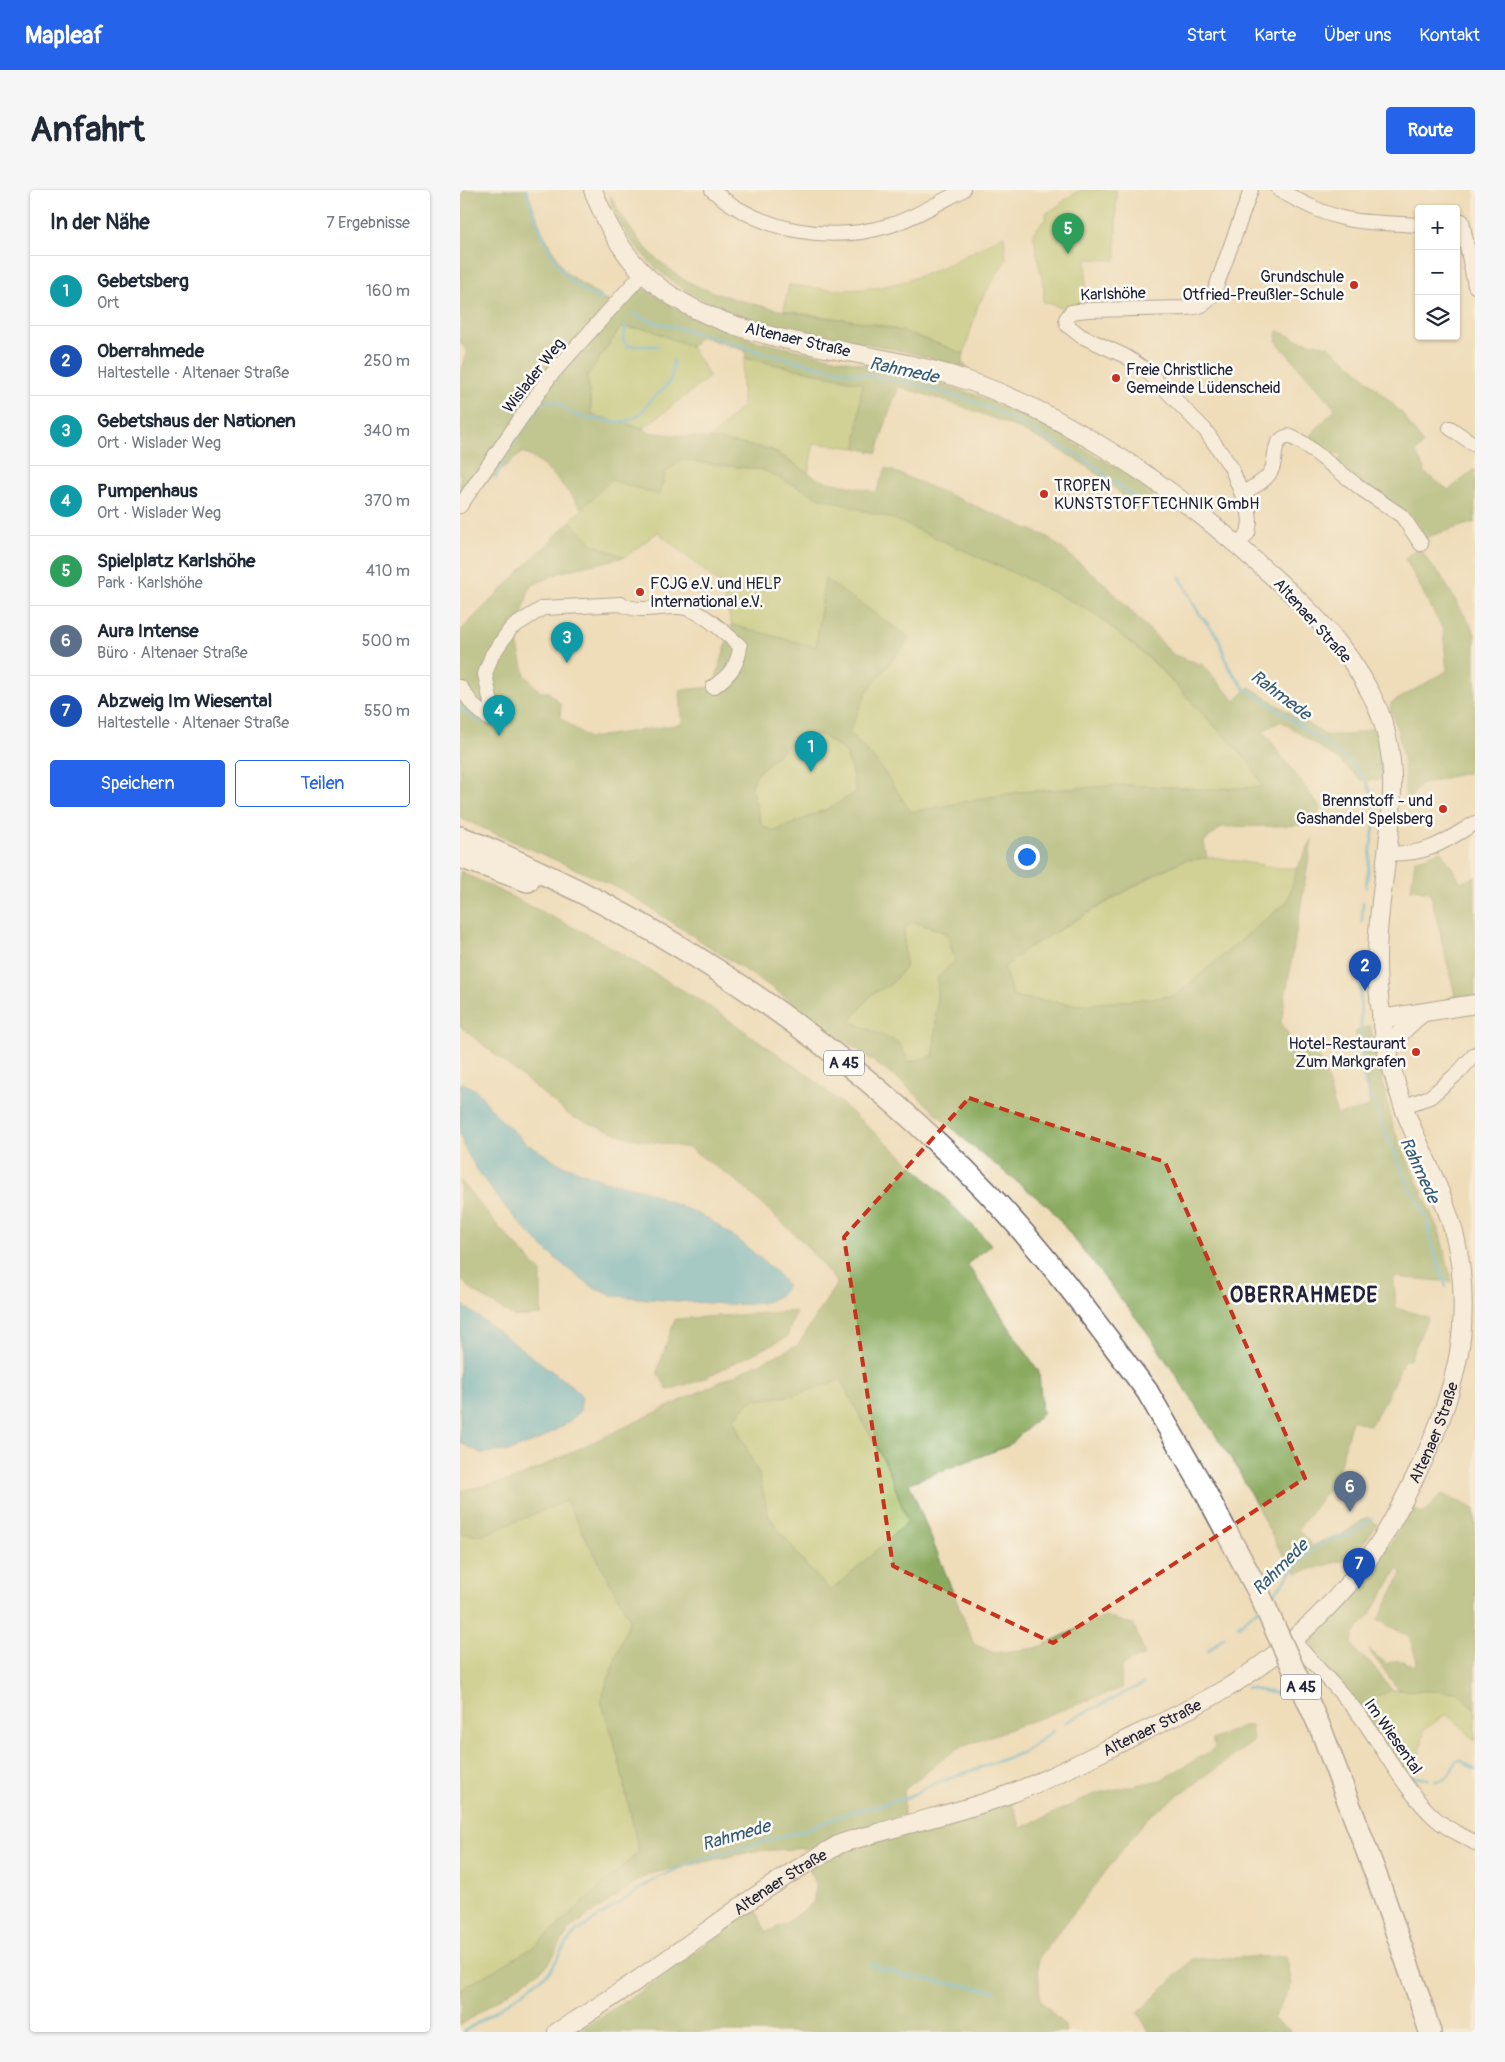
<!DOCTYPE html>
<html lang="de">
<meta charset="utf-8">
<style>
:root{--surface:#fff;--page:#f6f6f7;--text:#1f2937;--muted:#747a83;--line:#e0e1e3;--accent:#2563eb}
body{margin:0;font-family:Pangolin,sans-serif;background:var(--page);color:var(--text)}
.controls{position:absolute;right:15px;top:15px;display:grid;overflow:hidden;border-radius:5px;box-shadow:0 1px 4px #0004}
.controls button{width:45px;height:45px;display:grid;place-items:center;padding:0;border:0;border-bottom:1px solid var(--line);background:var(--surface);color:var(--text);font:25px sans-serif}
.you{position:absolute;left:566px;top:666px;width:18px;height:18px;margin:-12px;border:4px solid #fff;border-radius:50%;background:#1a73e8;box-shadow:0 0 0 8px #1a73e833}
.badge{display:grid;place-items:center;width:32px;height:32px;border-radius:50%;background:var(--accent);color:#fff;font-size:16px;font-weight:700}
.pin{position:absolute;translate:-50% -41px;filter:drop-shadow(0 1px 2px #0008)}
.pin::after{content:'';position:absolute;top:26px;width:18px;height:15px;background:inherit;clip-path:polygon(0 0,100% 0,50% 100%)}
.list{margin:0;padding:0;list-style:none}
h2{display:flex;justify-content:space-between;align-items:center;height:65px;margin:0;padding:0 20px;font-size:21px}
h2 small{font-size:16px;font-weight:400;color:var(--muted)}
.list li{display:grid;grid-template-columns:32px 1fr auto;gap:15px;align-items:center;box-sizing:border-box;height:70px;padding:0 20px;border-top:1px solid var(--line)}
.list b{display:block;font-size:19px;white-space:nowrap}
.list p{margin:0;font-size:16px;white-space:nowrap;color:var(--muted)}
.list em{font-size:16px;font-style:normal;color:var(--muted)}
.actions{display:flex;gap:10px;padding:15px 20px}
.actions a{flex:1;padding:11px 0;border:1px solid var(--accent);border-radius:5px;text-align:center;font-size:18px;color:var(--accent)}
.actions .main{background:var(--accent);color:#fff}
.icon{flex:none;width:28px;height:28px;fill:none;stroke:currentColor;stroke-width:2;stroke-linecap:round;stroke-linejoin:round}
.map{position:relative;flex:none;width:1015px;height:1842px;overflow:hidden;border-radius:5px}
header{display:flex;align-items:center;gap:30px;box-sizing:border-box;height:70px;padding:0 25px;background:var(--accent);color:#fff}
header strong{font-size:24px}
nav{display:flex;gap:28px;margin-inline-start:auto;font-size:18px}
.intro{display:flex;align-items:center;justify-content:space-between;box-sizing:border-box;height:120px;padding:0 30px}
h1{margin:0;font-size:35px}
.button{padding:12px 22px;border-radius:5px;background:var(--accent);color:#fff;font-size:18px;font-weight:700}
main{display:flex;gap:30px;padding:0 30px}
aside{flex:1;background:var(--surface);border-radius:5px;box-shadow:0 1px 4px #0004}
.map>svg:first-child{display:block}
</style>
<header>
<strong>Mapleaf</strong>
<nav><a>Start</a><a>Karte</a><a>Über uns</a><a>Kontakt</a></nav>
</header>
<div class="intro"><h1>Anfahrt</h1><a class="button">Route</a></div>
<main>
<aside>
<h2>In der Nähe<small>7 Ergebnisse</small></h2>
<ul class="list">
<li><span class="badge" style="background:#0f9aa8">1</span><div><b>Gebetsberg</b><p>Ort</p></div><em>160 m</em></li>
<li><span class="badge" style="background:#1a4fb4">2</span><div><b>Oberrahmede</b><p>Haltestelle · Altenaer Straße</p></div><em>250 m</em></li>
<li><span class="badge" style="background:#0f9aa8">3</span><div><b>Gebetshaus der Nationen</b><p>Ort · Wislader Weg</p></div><em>340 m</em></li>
<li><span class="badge" style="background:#0f9aa8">4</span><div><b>Pumpenhaus</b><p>Ort · Wislader Weg</p></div><em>370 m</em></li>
<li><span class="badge" style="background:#2e9e5b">5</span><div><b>Spielplatz Karlshöhe</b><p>Park · Karlshöhe</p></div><em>410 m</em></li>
<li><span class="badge" style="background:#5c6f8a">6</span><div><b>Aura Intense</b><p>Büro · Altenaer Straße</p></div><em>500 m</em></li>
<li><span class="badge" style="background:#1a4fb4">7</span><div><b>Abzweig Im Wiesental</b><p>Haltestelle · Altenaer Straße</p></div><em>550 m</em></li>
</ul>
<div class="actions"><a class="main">Speichern</a><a>Teilen</a></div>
</aside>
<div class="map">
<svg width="1015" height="1842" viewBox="0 0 1015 1842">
<rect width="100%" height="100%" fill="#fdfcf7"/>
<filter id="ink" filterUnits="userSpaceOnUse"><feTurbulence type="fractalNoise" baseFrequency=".02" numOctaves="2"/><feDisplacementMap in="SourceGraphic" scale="10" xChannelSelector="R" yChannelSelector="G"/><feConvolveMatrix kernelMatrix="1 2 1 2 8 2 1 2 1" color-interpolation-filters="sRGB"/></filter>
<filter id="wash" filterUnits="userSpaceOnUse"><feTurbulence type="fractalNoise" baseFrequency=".0096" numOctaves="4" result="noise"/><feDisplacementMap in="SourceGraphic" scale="20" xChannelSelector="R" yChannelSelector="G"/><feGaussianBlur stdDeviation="1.12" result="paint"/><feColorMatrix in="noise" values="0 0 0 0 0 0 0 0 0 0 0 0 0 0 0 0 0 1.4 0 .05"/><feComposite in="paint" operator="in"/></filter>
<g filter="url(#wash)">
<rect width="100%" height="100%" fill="#efddba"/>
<!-- green -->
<path fill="#adc46a" stroke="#687352" d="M 620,0 L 656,0 L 656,70 L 626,69 L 626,116 L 603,118 L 583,112 L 584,99 L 573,43 L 586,28 L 586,23 C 599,18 607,6 620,0 Z
M 544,45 L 546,69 L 518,115 L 504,164 C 475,153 446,141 416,134 C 385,128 354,127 324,120 L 329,95 C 353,98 377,101 402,99 C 453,96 499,69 544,45 Z
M 161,137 L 188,139 L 231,157 L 250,187 L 183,238 L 132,225 L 127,186 Z
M 285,168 L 402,193 L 396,258 L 354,253 L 348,283 L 311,259 L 249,249 L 282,216 L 282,184 Z
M 221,270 L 303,280 L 361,308 L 436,329 L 565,388 L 631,421 L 692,471 L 791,574 L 804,597 L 745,599 L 667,595 L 558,602 L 451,622 L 420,576 L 389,542 L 407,501 L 449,449 L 365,389 L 356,458 L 272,435 L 260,394 L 198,342 L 165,367 L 134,355 L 110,331 L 151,290 L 206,282 Z
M 360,544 L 386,562 L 397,603 L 369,618 L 315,641 L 302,636 L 291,597 L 298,582 L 330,554 Z
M 753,667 L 820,678 L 837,678 L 828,711 L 715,806 L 620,815 L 553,807 L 544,778 L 564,760 L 700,682 L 722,671 Z
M 452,731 L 487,743 L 495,771 L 478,787 L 474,866 L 449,872 L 390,831 L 412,804 L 431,794 L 445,778 L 444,739 Z
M 381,1190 L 429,1280 L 448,1332 L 371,1401 L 346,1375 L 309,1327 L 299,1285 L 273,1230 L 290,1211 L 333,1205 Z
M 106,1311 L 170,1429 L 141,1510 L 158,1566 L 179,1662 L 74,1757 L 0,1800 L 0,1343 L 20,1346 Z
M 932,1500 L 997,1502 L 1015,1519 L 1015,1551 L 986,1524 L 964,1540 L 960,1563 L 953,1573 L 929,1550 L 911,1508 Z"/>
<!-- forest -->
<path fill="#8aaa5e" stroke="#56664c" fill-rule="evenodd" d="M 0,0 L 67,0 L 82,41 L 105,82 L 149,112 L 0,309 L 0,184 L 8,162 L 0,153 Z
M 151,6 C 167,39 193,71 225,90 C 251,105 315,120 346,125 C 369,129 394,129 417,135 C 447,142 475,152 504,164 L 502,173 L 510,179 C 473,168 437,159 399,152 C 312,135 219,123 166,43 C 160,33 148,17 151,6 Z
M 183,98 L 226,125 L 296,151 L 452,185 L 519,206 L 587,237 L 669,285 L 695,303 L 677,320 C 619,255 521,220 439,197 C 430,218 423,240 417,263 L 396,258 L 402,193 L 285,168 L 286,161 L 240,146 L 231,157 L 188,139 L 161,137 L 127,186 L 132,225 L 183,238 L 188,242 L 260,250 L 311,260 L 360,290 L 416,302 L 426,278 L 588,347 L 645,394 L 714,465 L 743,475 L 775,511 L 789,497 L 865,545 L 890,545 L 913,538 L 922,566 L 921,590 L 901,590 L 880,571 L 821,531 L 803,541 L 860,617 L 856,635 L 762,637 L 744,652 L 747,668 L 722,671 L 696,683 L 564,760 L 544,778 L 553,807 L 620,815 L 715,806 L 828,711 L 837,678 L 852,650 L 821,832 L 834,856 L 852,851 L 867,888 L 877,925 L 910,917 L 904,872 L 895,842 L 910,835 L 933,937 L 980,1044 L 992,1092 L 934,1087 L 936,1118 L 968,1127 L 950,1169 L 944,1170 L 926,1209 L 910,1236 L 892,1230 L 876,1289 L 838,1339 L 853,1356 L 862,1351 L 881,1345 L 907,1327 L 917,1334 L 893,1368 L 837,1383 L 818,1357 L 776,1276 L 687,1142 L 590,1018 L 506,951 L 442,892 L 308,795 L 161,699 L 0,628 L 0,441 L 110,331 L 134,355 L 165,367 L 101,382 L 70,396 L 56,447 L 65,485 L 80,502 L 89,502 L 101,515 L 100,528 L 129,548 L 222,534 L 220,500 L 253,497 L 272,435 L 356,457 L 365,389 L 450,448 L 407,501 L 389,542 L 420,576 L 451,622 L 558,602 L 667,595 L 745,599 L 803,597 L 791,574 L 693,471 L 631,421 L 565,388 L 436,330 L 361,308 L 303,280 L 221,270 L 206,282 L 199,305 L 151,290 L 122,319 C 103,295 90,278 63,262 L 10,305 L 74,214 L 167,109 ZM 360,544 L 386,562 L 397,602 L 369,618 L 315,641 L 302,636 L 291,597 L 298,582 L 330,554 ZM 452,731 L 487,743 L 495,771 L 478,787 L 474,866 L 449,872 L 439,853 L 390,831 L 412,804 L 431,794 L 445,778 L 444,740 Z
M 818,141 L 842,151 L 868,156 L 895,178 L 942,223 L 963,254 L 956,262 L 966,284 L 989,300 L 1015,279 L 1015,332 L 970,346 L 963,351 L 953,330 L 946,323 L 876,274 L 881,268 L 876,263 L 869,269 L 846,250 L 875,219 L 816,151 Z
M 959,356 L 970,374 L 980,384 L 1015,443 L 1015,581 L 960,594 L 949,611 L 945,611 C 946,578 942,549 930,518 L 931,513 L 987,481 L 983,440 L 945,368 Z
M 981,661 L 1001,692 L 1015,687 L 1015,806 L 985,810 L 995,805 L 970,702 L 951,699 L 955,670 Z
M 0,681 L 133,747 L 243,812 L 352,888 L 451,974 L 532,1055 L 507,1074 L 579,1182 L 582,1224 L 548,1256 L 449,1293 L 514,1454 L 534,1463 L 576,1458 L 645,1426 L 674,1435 L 685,1465 L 661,1476 L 662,1498 L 496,1559 L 444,1600 L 444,1625 L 398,1639 L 352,1658 L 295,1661 L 189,1684 L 109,1739 L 88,1775 L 0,1836 L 0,1800 L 74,1757 L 179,1662 L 158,1566 L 141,1510 L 170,1429 L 106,1311 L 20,1346 L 0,1343 L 0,1301 L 55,1289 L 338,1155 L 377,1093 L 342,1051 L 278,992 L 229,958 L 170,948 L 112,927 L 0,836 ZM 381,1190 L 429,1280 L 448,1332 L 371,1401 L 346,1375 L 309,1327 L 299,1285 L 273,1230 L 290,1211 L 333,1205 Z
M 0,990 L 36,1034 L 81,1082 L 81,1125 L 54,1127 L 12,1100 L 0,1089 Z
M 336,1121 L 327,1147 L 238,1191 L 208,1200 L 197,1182 L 215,1129 Z
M 982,1304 L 1015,1319 L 1015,1519 L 997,1502 L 939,1500 L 908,1459 L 927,1474 C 938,1468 944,1471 954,1476 L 957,1471 L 949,1447 L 918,1430 L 942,1383 L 938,1379 L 910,1425 L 893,1445 L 892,1454 L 899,1465 L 909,1471 L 932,1500 L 911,1509 L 929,1550 L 953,1573 L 945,1583 L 852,1462 L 851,1454 L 853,1447 L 890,1413 L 900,1401 L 953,1317 L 962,1324 Z
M 782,1536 L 791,1536 L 793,1552 L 687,1628 L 578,1769 L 580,1810 L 605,1836 L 606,1842 L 118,1842 L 196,1791 L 294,1717 L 306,1742 L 325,1734 L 353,1713 L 356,1697 L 349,1679 C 389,1654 434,1647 479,1635 C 504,1629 528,1620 552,1613 L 561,1638 L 637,1603 L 700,1590 L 751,1561 L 755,1556 L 752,1550 Z
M 826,1766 L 832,1794 L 813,1829 L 832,1842 L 689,1842 L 678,1823 L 732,1769 Z"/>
<!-- water -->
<path fill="#51b1d0" stroke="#3a6a86" d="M 2,892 L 17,901 L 38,927 L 66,953 L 100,974 L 145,991 L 184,1000 L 249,1029 L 281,1052 L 317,1083 L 327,1095 C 325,1098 322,1104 318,1106 C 302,1118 267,1114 248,1113 C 221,1111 195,1110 168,1107 C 161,1106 152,1106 146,1103 C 105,1089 8,986 0,944 C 0,929 0,910 0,895 Z
M 0,1113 L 113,1197 L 122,1206 L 120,1222 L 107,1233 L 79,1250 L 49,1261 L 21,1263 L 0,1253 Z"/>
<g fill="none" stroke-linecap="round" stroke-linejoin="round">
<!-- stream -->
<path stroke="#51b1d0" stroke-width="3" d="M 66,0 C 78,35 90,77 122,100 C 128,104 136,107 143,110
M 173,124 L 190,131 L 231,141 L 304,163 L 370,179 L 450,193 L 515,212 L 546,226 L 623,268 L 666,301 L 679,312 L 682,320
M 166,136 L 163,150 L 168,156 L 198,156
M 36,288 C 45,260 65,237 82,213 C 96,204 103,221 115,225 C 126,229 159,234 169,230 C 180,227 185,217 192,209 C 209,193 212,196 213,171
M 720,387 L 738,422 L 758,447 L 768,476 L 784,498 L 810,514 L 892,573 L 905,589 L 911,602
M 0,518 L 20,532
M 906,697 L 915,628
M 902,732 L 903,712
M 899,769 L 902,868
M 902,877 L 905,894 L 944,985 L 966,1026 L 971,1052 L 986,1097
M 810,1409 L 836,1376 L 856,1357 L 871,1350 L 889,1345 L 912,1329
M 778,1436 L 798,1419
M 748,1461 L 764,1447
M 787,1498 L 820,1504
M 606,1532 L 683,1494
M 950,1586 L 968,1589
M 975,1591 C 989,1590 991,1583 996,1571 L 1001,1570 L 1015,1580
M 410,1776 L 415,1774 L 420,1780 L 426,1778 L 430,1782 L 434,1781 L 440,1785 L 535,1801
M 4,1842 L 62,1803 L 90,1781 L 106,1754 L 115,1743 L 195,1689 L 236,1671 L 345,1640 L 388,1623 L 446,1608 L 471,1595 L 564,1562 L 593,1541"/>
</g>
</g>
<g filter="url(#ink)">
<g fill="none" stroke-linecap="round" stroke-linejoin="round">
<defs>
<path id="minor" d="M 252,0 C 301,42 370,54 431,35 C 456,27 480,12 503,0
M 819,0 C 839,11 859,22 882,28 C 907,34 933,33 959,35
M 1002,31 L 1015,96
M 990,238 L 1015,255
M 783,303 C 793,297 805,292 811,281 C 818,269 810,250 829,246 L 843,253 L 903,300 L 942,326 L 961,354
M 0,316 L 90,186 L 183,83
M 778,355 L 788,343 L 790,332 L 789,322 L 771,277 L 745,240 L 685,179 L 665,166 L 621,146 L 607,135 L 606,129 L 611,122 L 627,120 L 726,118 C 742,117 748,114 755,100 L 791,0
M 0,497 L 14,516 L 29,529 L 36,524 L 32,518 L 25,484 L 32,465 L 51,438 L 83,418 L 161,414 C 180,424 199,416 219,417 C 240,418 265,443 280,456 C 279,475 268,487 253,497
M 926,663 C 966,666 982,653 1015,633
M 944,916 L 970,907 L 999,882 L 1015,864
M 833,1450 C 855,1477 882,1501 903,1530 C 927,1564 945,1601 976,1629 C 987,1639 1002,1645 1015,1653"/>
<g id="major">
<path d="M 921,829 L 1015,814"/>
<path d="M 927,864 C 936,846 946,836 961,824"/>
<path id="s1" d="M 97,1842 C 154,1808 208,1769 261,1731 C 292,1708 323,1687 356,1668 C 364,1664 372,1658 380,1654 C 393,1649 408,1646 421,1642 C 457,1631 494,1623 530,1611 C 579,1595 625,1570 672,1547 C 706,1531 740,1514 772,1495 C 830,1458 886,1406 923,1347 C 935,1327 946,1306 956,1285 C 978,1243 999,1184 1002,1137 C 1004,1104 1002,1071 993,1039 C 982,1000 960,959 945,921 C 930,880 922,840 918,797 C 912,725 934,656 932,585 C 931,557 924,529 911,504 C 886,453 843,413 801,376 C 752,332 700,291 643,257 C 595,227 544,201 490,185 C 394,155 259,156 184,84 C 160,61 145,31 133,0"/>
</g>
<path id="highway" d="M 0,647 C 40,662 80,682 119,701 C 269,777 409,879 526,1001 C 585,1063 636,1132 687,1201
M 0,667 L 68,691
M 960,1810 L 970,1842"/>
</defs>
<!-- minor casing -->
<use href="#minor" stroke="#6a6367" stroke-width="16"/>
<!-- major casing -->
<use href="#major" stroke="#6a6367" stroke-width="20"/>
<!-- highway casing -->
<use href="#highway" stroke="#6a6367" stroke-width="24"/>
<!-- minor -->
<use href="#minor" stroke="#fff" stroke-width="14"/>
<!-- major -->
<use href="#major" stroke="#fff" stroke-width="18"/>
<!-- highway -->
<use href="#highway" stroke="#fff" stroke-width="21"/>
<defs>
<path id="highway-bridge" d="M 687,1201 L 741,1294 L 798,1401 L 862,1542 L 919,1693 L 960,1810"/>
</defs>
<!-- highway-bridge casing -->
<use href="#highway-bridge" stroke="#6a6367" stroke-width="24" stroke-linecap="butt"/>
<!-- highway-bridge -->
<use href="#highway-bridge" stroke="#fff" stroke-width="21"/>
</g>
</g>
<!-- marked area -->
<path d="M0 0H1015V1842H0ZM 509,908 L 705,972 L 845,1288 L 593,1453 L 433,1376 L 384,1047 Z" fill="#efddba" fill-opacity=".55" fill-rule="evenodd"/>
<path fill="none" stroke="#c8321e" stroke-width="4" stroke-dasharray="10 6" stroke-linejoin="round" d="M 509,908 L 705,972 L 845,1288 L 593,1453 L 433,1376 L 384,1047 Z"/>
<!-- markers -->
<g fill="#c8321e" stroke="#fdfcf7" stroke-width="2">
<circle cx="894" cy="95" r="5"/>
<circle cx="656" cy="188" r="5"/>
<circle cx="584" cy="304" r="5"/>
<circle cx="180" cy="402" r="5"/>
<circle cx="983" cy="619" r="5"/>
<circle cx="956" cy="862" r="5"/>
</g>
<g text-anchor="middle" stroke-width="5" stroke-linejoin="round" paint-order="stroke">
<!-- shield labels -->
<g fill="#fdfcf7" stroke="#646373" stroke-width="1">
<rect x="364" y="860.5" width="40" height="25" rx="4"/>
<rect x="821" y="1484.5" width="40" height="25" rx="4"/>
</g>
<g font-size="15" font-weight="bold" fill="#22223b">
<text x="384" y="878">A 45</text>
<text x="841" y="1502">A 45</text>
</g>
<!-- poi labels -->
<g font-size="16" fill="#22223b" stroke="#fdfcf7" text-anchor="end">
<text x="884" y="92">Grundschule<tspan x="884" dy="18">Otfried-Preußler-Schule</tspan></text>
<text x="666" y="185" text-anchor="start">Freie Christliche<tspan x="666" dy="18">Gemeinde Lüdenscheid</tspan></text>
<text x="594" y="301" text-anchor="start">TROPEN<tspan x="594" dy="18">KUNSTSTOFFTECHNIK GmbH</tspan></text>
<text x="190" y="399" text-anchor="start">FCJG e.V. und HELP<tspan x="190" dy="18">International e.V.</tspan></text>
<text x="973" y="616">Brennstoff - und<tspan x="973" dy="18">Gashandel Spelsberg</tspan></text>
<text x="946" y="859">Hotel-Restaurant<tspan x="946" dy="18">Zum Markgrafen</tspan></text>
</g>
<!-- street labels -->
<g font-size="16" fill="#22223b" stroke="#fdfcf7">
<text transform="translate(653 103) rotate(-2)" y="6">Karlshöhe</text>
<text transform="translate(338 149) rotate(13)" y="6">Altenaer Straße</text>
<text transform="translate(73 185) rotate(-52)" y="6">Wislader Weg</text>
<text transform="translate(853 430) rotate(48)" y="6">Altenaer Straße</text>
<text dy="6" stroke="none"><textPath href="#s1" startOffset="1094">Altenaer Straße</textPath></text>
<text dy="6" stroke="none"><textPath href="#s1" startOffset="674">Altenaer Straße</textPath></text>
<text transform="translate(934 1546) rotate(55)" y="6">Im Wiesental</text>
<text dy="6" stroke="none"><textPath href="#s1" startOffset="269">Altenaer Straße</textPath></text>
</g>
<!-- water labels -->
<g font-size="18" font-style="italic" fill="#355b77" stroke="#fdfcf7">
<text transform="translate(444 180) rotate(12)" y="6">Rahmede</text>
<text transform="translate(821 505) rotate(37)" y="6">Rahmede</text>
<text transform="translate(960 980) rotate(65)" y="6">Rahmede</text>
<text transform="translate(820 1377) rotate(-45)" y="6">Rahmede</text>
<text transform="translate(276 1645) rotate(-16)" y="6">Rahmede</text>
</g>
<!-- district labels -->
<g font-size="21" font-weight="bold" letter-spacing="1" fill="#22223b" stroke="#fdfcf7">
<text x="844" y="1112">OBERRAHMEDE</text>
</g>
</g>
</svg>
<div class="controls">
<button>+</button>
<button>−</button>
<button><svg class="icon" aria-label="layers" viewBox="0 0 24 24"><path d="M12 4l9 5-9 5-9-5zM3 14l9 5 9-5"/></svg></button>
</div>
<div class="you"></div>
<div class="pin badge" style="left:351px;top:582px;background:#0f9aa8">1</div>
<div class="pin badge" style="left:905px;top:801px;background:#1a4fb4">2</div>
<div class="pin badge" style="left:107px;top:473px;background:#0f9aa8">3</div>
<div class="pin badge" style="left:39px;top:546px;background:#0f9aa8">4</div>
<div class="pin badge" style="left:608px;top:64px;background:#2e9e5b">5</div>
<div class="pin badge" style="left:890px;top:1322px;background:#5c6f8a">6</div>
<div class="pin badge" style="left:899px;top:1399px;background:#1a4fb4">7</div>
</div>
</main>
